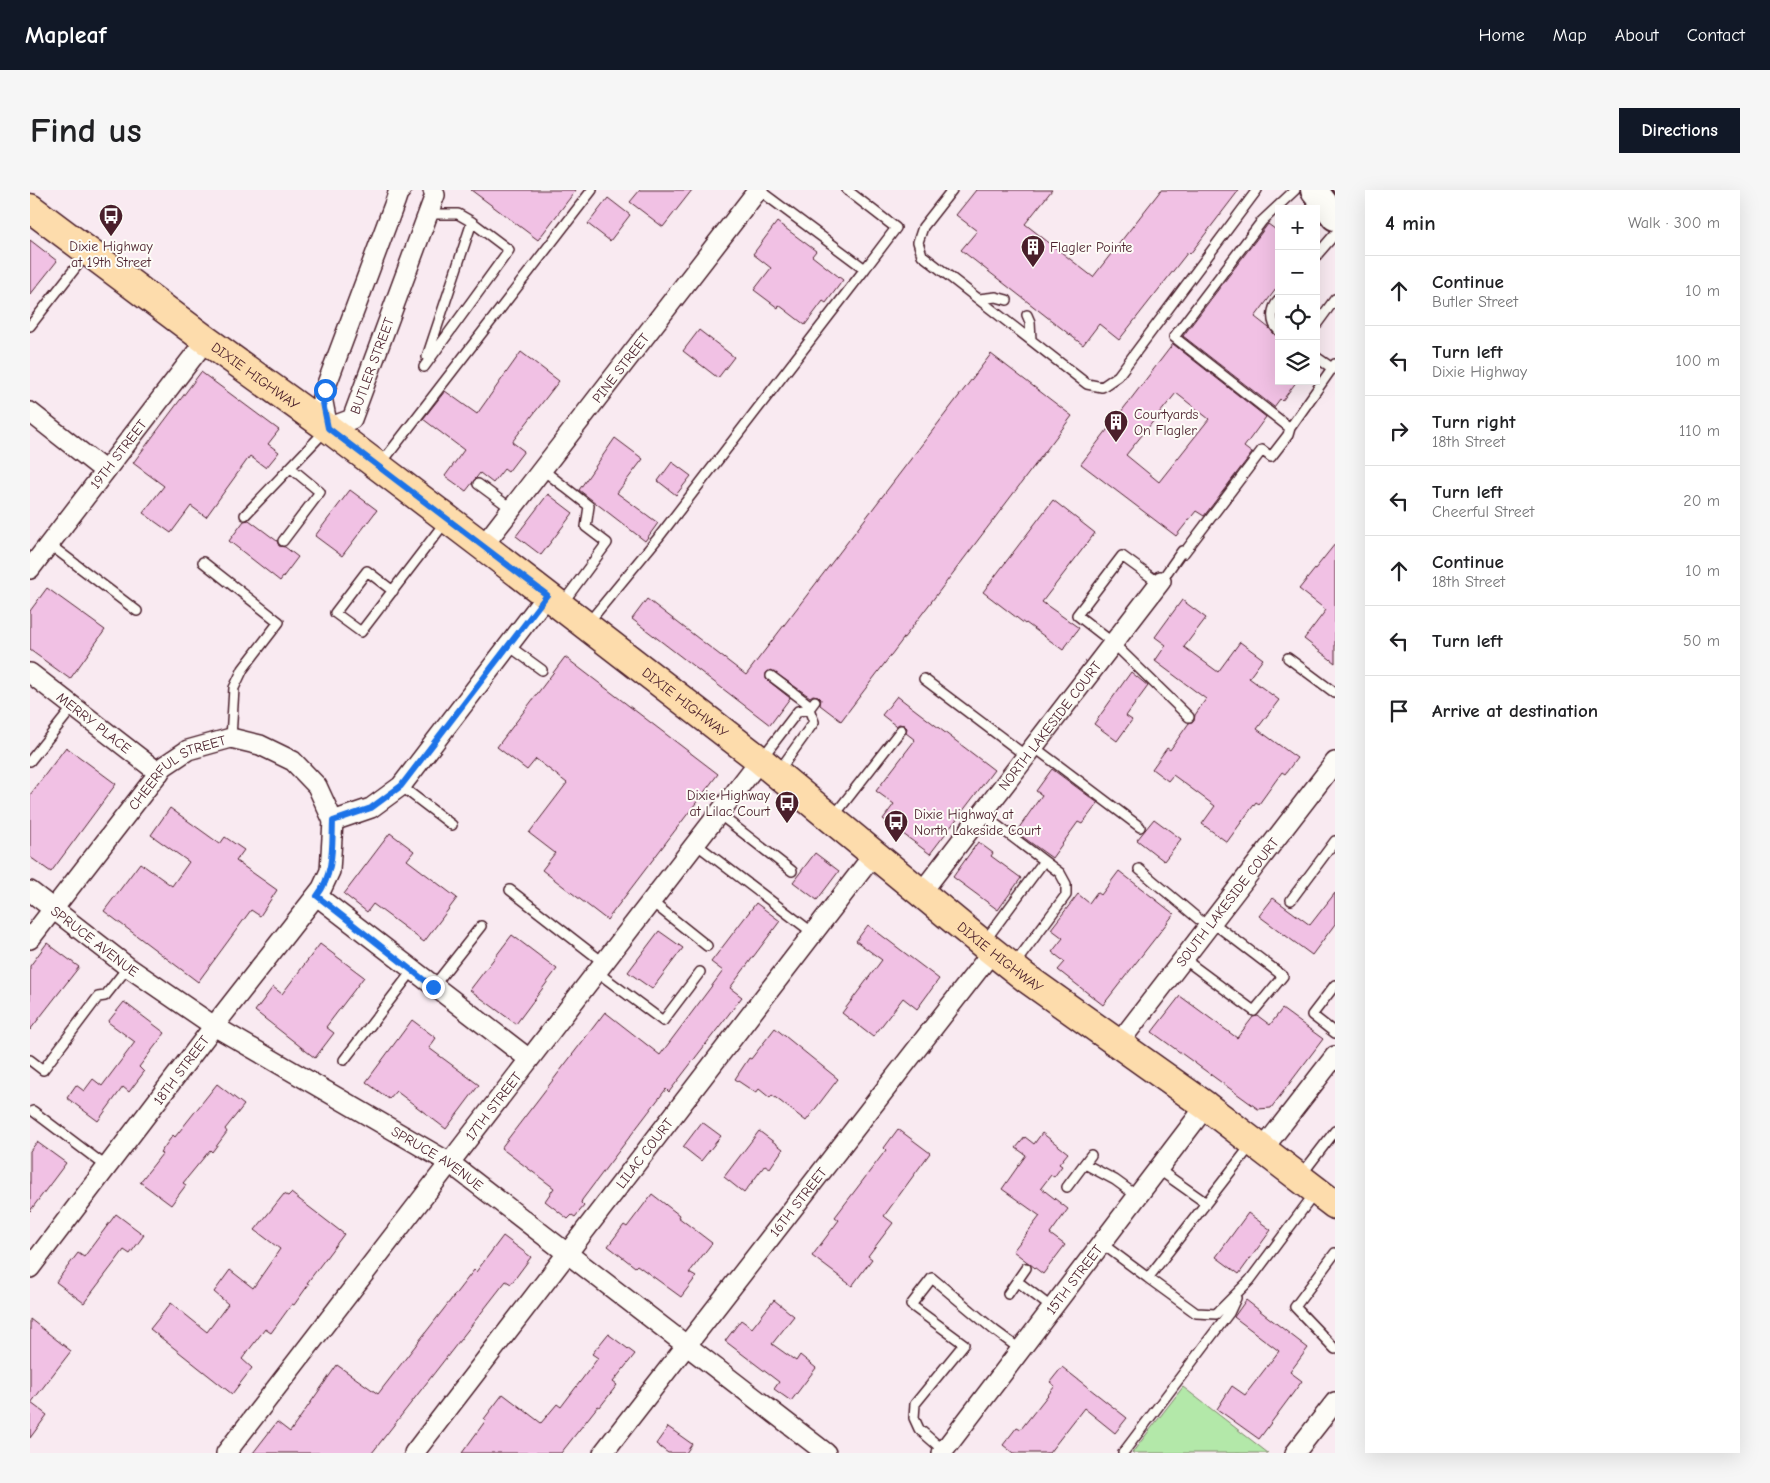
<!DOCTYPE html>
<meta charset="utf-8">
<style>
:root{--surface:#fff;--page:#f6f6f6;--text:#202124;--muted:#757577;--line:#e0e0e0;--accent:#111827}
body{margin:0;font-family:"Comic Neue",sans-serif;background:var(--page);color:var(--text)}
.controls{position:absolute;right:15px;top:15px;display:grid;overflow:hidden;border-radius:0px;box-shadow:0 5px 20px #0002}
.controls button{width:45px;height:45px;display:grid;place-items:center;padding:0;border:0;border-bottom:1px solid var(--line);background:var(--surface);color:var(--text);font:25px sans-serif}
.stop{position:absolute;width:15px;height:15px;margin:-11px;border:4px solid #1a73e8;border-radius:50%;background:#fff}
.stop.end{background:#1a73e8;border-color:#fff;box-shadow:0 1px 5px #0008}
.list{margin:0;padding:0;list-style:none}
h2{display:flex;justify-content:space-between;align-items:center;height:65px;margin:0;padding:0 20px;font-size:21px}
h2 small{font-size:16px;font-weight:400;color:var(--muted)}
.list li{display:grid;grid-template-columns:32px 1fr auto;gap:15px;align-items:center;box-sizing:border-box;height:70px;padding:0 20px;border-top:1px solid var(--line)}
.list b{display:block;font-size:19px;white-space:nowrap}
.list p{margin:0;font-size:16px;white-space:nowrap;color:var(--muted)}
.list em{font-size:16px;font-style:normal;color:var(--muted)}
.icon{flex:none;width:28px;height:28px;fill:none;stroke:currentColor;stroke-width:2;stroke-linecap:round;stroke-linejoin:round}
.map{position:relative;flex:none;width:1305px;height:1263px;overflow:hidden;border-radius:0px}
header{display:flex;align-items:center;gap:30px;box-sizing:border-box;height:70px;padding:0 25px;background:var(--accent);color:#fff}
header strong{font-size:24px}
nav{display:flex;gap:28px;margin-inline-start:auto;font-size:18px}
.intro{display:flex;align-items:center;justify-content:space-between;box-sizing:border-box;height:120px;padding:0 30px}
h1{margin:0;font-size:35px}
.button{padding:12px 22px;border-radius:0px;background:var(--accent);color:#fff;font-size:18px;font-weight:700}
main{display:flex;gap:30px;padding:0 30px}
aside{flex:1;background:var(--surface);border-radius:0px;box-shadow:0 5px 20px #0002}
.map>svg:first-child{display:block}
</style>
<header>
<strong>Mapleaf</strong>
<nav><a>Home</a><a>Map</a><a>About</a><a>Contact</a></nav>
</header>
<div class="intro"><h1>Find us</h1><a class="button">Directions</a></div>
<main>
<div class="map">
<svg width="1305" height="1263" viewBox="0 0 1305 1263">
<rect width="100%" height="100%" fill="#f9eaf1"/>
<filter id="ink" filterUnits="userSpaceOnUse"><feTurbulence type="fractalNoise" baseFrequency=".02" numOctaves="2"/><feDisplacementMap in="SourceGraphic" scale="10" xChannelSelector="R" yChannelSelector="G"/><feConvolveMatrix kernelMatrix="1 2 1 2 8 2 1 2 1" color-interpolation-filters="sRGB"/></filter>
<g filter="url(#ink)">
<!-- green -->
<path fill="#b3e8a9" stroke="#7e846a" d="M 1153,1197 L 1238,1263 L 1102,1263 Z"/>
<!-- building -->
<path fill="#f1c1e4" stroke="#4a1f2b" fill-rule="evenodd" d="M 441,0 L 546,0 L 508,50 Z
M 610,0 L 662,0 L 633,37 L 600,12 Z
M 946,0 L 1022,0 L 995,34 L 1063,87 L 1131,0 L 1209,0 L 1160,64 L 1158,62 L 1089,150 L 1069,134 L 1053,155 L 931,60 L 947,41 L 926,25 Z
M 578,8 L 600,25 L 580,51 L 558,34 Z
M 747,32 L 786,61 L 782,66 L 813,90 L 796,113 L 793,111 L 775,135 L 749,115 L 748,118 L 724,100 L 741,78 L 723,64 Z
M 1238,34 L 1249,42 L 1249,95 L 1225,127 L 1239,138 L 1245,145 L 1249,147 L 1249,191 L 1267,191 L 1252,211 L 1250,209 L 1244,217 L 1153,146 Z
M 0,50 L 27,71 L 0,105 Z
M 669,140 L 704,167 L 688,188 L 653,161 Z
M 1143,154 L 1236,227 L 1214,257 L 1222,263 L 1174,326 L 1166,321 L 1146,346 L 1051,274 ZM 1146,203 L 1179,229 L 1129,292 L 1096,265 Z
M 491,162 L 529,191 L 482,252 L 494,261 L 478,282 L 474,279 L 463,293 L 450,283 L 436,301 L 415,286 L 434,260 L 393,229 L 415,201 L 447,224 Z
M 961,164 L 1042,226 L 811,531 L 790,515 L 791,509 L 788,506 L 783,505 L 780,507 L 741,480 L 736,483 L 736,489 L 760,508 L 740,535 L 602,429 L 617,409 L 716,485 Z
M 171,182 L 249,240 L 238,254 L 249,262 L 236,278 L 220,266 L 176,327 L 161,316 L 141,343 L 113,323 L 134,296 L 103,273 Z
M 585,248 L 613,269 L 587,303 L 628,333 L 615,351 L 549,300 Z
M 642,272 L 661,286 L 646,305 L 628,291 Z
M 320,300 L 347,320 L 312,366 L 285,346 Z
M 518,304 L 543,323 L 511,365 L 486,346 Z
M 1023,310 L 1065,343 L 1012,412 L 1049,438 L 1033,460 L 996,433 L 995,434 L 953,402 Z
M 219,330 L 247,351 L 249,356 L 255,357 L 268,367 L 250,391 L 199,351 L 214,331 Z
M 1305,354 L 1305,473 L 1274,449 L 1296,420 L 1269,399 Z
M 17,398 L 75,440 L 40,489 L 0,460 L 0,421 Z
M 1152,410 L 1176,428 L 1154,457 L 1188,482 L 1210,452 L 1233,469 L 1219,488 L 1249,510 L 1227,539 L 1267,568 L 1255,584 L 1252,582 L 1229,614 L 1226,612 L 1197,652 L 1172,634 L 1185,616 L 1143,585 L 1138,591 L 1122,579 L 1137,558 L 1140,560 L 1159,533 L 1164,531 L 1165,525 L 1176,509 L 1125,471 L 1136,455 L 1125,447 Z
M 535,467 L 688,584 L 577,730 L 512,680 L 525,663 L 499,643 L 537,593 L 506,569 L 497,580 L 467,557 Z
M 1101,482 L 1118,496 L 1096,526 L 1102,530 L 1087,551 L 1064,534 Z
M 867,506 L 964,580 L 900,664 L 853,629 L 864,614 L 846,601 L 885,550 L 876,543 L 877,538 L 874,535 L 869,534 L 866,536 L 852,525 Z
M 36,557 L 86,594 L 21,682 L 0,667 L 0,605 Z
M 1022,579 L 1068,613 L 1052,634 L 1048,632 L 1022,668 L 986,642 L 1012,605 L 1006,601 Z
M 140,618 L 190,654 L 195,647 L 214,660 L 206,671 L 247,700 L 230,726 L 221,720 L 168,792 L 74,721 L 110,673 L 142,696 L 159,672 L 121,645 Z
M 1124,629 L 1151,649 L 1134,671 L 1107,650 Z
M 360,643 L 384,661 L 377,670 L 427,708 L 394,752 L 343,714 L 337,722 L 314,704 Z
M 948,652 L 963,663 L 961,666 L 991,688 L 968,720 L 923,687 Z
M 785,663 L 809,681 L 787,710 L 763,692 Z
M 1089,681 L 1144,724 L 1073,815 L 1028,780 L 1035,772 L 1022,762 L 1033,748 L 1021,739 L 1048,704 L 1059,713 L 1067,702 L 1071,705 Z
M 1305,703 L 1305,734 L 1282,765 L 1229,726 L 1243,708 L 1280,735 Z
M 726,713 L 750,731 L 700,798 L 712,807 L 639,902 L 636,899 L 579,974 L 552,1010 L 551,1013 L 554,1016 L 545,1027 L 542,1025 L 538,1029 L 515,1011 L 524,998 L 471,958 L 575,822 L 630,865 L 693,781 L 681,772 Z
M 838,735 L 909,789 L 887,819 L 873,808 L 843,847 L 812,823 L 852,770 L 826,751 Z
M 629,741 L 653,758 L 622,799 L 598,782 Z
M 482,745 L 527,779 L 486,834 L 440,800 Z
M 17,753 L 49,777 L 0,840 L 0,776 Z
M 290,754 L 334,787 L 296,837 L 304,843 L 285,868 L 225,821 L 243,797 L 252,804 Z
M 1150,806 L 1207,848 L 1223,827 L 1228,826 L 1240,835 L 1252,819 L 1293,849 L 1241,918 L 1228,919 L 1122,842 Z
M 94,812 L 135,843 L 109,877 L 114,882 L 99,902 L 93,897 L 68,931 L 37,908 L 46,895 L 54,901 L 63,889 L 72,896 L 105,852 L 78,832 Z
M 382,830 L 406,848 L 399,858 L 449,895 L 416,939 L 366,901 L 359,909 L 336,892 Z
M 745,838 L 808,889 L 776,931 L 742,905 L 740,908 L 729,899 L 726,903 L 705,889 L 719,868 L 721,869 Z
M 187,894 L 214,915 L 195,939 L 197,942 L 182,962 L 180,960 L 153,993 L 156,995 L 141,1015 L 110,992 L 132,964 L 130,963 L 143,945 L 145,947 Z
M 672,932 L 691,946 L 671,971 L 653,957 Z
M 868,939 L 900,963 L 854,1026 L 863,1033 L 838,1066 L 842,1069 L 822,1096 L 782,1066 L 809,1030 L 805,1027 L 856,960 L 854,958 Z
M 729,941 L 753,959 L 740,978 L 735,975 L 714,1003 L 694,987 Z
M 1012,943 L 1038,963 L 1029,974 L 1032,976 L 1024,987 L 1021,985 L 1011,998 L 1038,1019 L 1020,1044 L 1035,1055 L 1013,1084 L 983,1061 L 1010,1026 L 972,999 L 996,965 L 986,958 L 995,947 L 1004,954 Z
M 7,952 L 36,973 L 0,1021 L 0,961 Z
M 261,1003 L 314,1044 L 277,1093 L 279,1094 L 264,1115 L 262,1114 L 241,1143 L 235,1139 L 212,1169 L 222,1178 L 202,1204 L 120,1139 L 141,1113 L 177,1142 L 198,1114 L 184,1102 L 200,1080 L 223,1098 L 250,1059 L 225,1040 L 254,1004 L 258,1006 Z
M 622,1004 L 649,1025 L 648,1027 L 682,1053 L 659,1083 L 666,1087 L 651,1107 L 607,1075 L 605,1077 L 578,1056 L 594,1035 L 597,1037 Z
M 1218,1023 L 1241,1040 L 1209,1084 L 1186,1067 Z
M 86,1024 L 114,1045 L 100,1064 L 94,1060 L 54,1113 L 26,1092 L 48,1063 L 54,1067 Z
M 473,1046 L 501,1067 L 481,1094 L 476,1091 L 342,1263 L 223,1263 L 247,1232 L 260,1242 L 307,1175 L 348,1204 L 444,1080 L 446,1082 Z
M 744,1110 L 764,1126 L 742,1154 L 766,1171 L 770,1165 L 786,1178 L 761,1211 L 744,1199 L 749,1192 L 695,1151 L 711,1130 L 722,1138 Z
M 1216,1110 L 1278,1158 L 1260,1182 L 1272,1191 L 1229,1249 L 1187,1219 L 1202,1196 L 1215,1205 L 1249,1161 L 1204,1127 Z
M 0,1129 L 41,1161 L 1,1213 L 17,1225 L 0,1248 Z
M 578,1144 L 605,1164 L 583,1192 L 587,1195 L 570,1217 L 568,1216 L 531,1263 L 432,1263 L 456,1230 L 454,1229 L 473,1204 L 511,1233 L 527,1214 L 531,1217 L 568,1168 L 562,1164 Z
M 1032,1177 L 1097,1228 L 1085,1243 L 1054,1218 L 1019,1263 L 983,1263 L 973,1255 L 987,1237 L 991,1239 L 1025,1196 L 1020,1192 Z
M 638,1237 L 662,1254 L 656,1263 L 638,1263 L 626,1254 Z"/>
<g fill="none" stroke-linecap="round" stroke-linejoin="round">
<defs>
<path id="lane" d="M 729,0 L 835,79 L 866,38 L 817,0
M 922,0 L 893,37 L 888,52 L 892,65 L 1057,194 L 1072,197 L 1088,186 L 1227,0
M 1265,0 L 1232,31 L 1144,147 L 1260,238 L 1305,174
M 1286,66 L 1305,44
M 949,109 L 966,107 L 977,110
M 1249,110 C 1241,118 1240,133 1249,141
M 997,125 L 1000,132 L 1001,150
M 1286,135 L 1305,109
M 0,136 L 57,63
M 397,167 L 442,32
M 1286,167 L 1302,178
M 394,177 L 479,60 L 442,32 L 428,24 L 398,24
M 350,275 L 562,0
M 513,280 L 559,316 L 556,337 L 577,353 L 532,414
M 448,294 L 482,319
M 215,325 L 296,240
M 253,351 L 290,302 L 261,278
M 19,354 L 107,421
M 1154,363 L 1232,260 L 1241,267 L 1258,245 L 1260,238
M 173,372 L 249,432 L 213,479 L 204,498 L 201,548
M 1131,391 L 1152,361
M 1129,393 L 1092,366 L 1047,425 L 1083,453 L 1159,527
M 363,401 L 337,381 L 305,423 L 331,442 L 416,331
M 558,433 L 628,348 L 835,79
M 479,456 L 512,480
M 1258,468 L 1305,503
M 741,486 L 781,516
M 894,489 L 996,566
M 1004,557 L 1110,637
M 732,568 L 768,521 L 779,519 L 785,511
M 0,571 L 43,517
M 748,582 L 784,532 L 779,519
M 371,596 L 422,635
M 689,624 L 762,681
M 952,624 L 1030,683 L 1036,694 L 1036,705 L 984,775
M 803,627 L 871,540
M 666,654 L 783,743
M 1109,679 L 1178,737
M 480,700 L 574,773
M 1261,710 L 1305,651
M 622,712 L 677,756
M 954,752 L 1014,671
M 1154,769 L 1224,821 L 1253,786 L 1182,732
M 567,782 L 633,831 L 670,782
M 1305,795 L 1282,825 L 1305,843
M 403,797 L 451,736
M 0,870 L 13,880 L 68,807 L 75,806 L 98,777
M 314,870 L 383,780
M 3,921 L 77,977
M 1055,974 L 1085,990 L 1107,1006
M 1128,979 L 1176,1013
M 1272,984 L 1305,941
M 1037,997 L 1061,965
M 1071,1053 L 1118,1088 L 1222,954
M 1305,1063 L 1265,1117 L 1305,1159
M 1118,1088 L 1166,1123 L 1186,1124 L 1220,1090 L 1285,1003
M 987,1091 L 1022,1118
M 978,1104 L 996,1078
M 914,1261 L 889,1239 L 884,1228 L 885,1214 L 934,1154 L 881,1115 L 902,1088 L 964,1140 L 991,1160
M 1093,1263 L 1199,1123 L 1206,1108"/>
<g id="street">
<path id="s1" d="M 371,0 L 368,3 L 365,12 L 292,207 L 298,238 L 322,229 L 405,5 L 403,0"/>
<path d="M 0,222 L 75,281"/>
<path id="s2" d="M 453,356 L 728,0"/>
<path id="s3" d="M 0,379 L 176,150"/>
<path id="s4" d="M 0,483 L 129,583"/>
<path d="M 303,631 L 341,618 L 371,596 L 517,405"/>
<path id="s5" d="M 0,701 L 98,777 L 184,836 L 420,973 L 796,1263"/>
<path id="s6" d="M 891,703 L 1131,391"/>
<path d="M 287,706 L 499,869"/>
<path id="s7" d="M 0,749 L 134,576 L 158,560 L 201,548 L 230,555 L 263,571 L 287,596 L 303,631 L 300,681 L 292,698 L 184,836 L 0,1078"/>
<path id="s8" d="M 1088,854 L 1305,572"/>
<path d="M 1233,959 L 1305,866"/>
<path id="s9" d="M 196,1263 L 730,570"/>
<path id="s10" d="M 384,1263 L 844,664"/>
<path id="s11" d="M 573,1263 L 962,762"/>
<path id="s12" d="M 912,1263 L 1176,916"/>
<path d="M 1265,1263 L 1305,1212"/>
</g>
<path id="secondary" d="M 1284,0 L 1305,27"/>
<g id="primary">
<path id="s13" d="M 0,18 L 176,150 L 298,238 L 453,356 L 730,570 L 953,754 L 996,788 L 1176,916 L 1305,1015"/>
</g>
</defs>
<!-- lane casing -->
<use href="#lane" stroke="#4a1f2b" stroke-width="12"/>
<!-- street casing -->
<use href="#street" stroke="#4a1f2b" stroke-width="22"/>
<!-- secondary casing -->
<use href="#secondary" stroke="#4a1f2b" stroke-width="30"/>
<!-- primary casing -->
<use href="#primary" stroke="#4a1f2b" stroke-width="31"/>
<!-- lane -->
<use href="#lane" stroke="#fdfcf7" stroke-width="9"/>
<!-- street -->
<use href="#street" stroke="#fdfcf7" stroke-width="19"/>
<!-- secondary -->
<use href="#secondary" stroke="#fdfcf7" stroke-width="26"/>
<!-- primary -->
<use href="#primary" stroke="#fddcac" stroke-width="28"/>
</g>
</g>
<g fill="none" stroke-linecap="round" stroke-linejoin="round" filter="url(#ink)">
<!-- route -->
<path stroke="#1a73e8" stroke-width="6" d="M 295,200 L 292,208 L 298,238 L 517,405 L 371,596 L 341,618 L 303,631 C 302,657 304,684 287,706 L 403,797"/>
</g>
<!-- icons -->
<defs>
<symbol id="bus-pin" viewBox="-11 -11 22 30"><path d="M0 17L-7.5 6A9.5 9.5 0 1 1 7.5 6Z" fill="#4a1f2b" stroke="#fdfcf7"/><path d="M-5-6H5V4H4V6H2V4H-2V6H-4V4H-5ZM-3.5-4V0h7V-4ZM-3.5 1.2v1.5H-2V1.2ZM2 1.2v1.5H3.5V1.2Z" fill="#fff"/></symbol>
<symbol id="building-pin" viewBox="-11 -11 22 30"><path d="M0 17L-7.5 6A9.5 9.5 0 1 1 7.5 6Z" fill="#4a1f2b" stroke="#fdfcf7"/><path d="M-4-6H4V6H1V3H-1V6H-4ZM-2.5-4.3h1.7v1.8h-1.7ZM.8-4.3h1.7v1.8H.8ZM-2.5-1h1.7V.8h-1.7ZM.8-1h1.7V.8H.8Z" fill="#fff"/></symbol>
</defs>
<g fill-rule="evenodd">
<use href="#bus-pin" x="67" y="12" width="28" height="38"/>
<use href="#building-pin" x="989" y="43" width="28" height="38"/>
<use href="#building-pin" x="1072" y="218" width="28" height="38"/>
<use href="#bus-pin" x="743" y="599" width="28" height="38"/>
<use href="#bus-pin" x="852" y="618" width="28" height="38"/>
</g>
<g text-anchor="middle" stroke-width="4" stroke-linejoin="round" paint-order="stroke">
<!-- poi labels -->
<g font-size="14" fill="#4a1f2b" stroke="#fdfcf7" text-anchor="start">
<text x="81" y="61" text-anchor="middle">Dixie Highway<tspan x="81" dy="16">at 19th Street</tspan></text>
<text x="1020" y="62">Flagler Pointe</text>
<text x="1104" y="229">Courtyards<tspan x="1104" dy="16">On Flagler</tspan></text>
<text x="740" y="610" text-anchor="end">Dixie Highway<tspan x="740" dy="16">at Lilac Court</tspan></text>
<text x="884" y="629">Dixie Highway at<tspan x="884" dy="16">North Lakeside Court</tspan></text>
</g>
<!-- street labels -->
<g font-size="14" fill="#4a1f2b" stroke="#fdfcf7">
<text dy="5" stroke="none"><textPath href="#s1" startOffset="336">BUTLER STREET</textPath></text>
<text dy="5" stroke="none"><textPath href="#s2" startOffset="225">PINE STREET</textPath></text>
<text dy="5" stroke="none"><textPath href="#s13" startOffset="281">DIXIE HIGHWAY</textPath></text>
<text dy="5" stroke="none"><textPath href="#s3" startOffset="145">19TH STREET</textPath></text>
<text dy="5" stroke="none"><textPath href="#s13" startOffset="821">DIXIE HIGHWAY</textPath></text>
<text dy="5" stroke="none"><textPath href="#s4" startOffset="81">MERRY PLACE</textPath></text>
<text dy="5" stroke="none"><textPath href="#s6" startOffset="211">NORTH LAKESIDE COURT</textPath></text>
<text dy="5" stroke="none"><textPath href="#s7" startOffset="226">CHEERFUL STREET</textPath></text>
<text dy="5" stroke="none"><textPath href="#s8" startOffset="179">SOUTH LAKESIDE COURT</textPath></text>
<text dy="5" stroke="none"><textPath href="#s5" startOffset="82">SPRUCE AVENUE</textPath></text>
<text dy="5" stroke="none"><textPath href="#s13" startOffset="1226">DIXIE HIGHWAY</textPath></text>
<text transform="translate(151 880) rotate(-53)" y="5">18TH STREET</text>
<text dy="5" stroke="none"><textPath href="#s9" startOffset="438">17TH STREET</textPath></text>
<text dy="5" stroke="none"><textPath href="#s10" startOffset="378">LILAC COURT</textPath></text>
<text dy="5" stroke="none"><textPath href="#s5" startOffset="488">SPRUCE AVENUE</textPath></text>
<text dy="5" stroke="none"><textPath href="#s11" startOffset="318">16TH STREET</textPath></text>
<text dy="5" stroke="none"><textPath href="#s12" startOffset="218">15TH STREET</textPath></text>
</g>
</g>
</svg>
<div class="controls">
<button>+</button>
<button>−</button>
<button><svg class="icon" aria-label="locate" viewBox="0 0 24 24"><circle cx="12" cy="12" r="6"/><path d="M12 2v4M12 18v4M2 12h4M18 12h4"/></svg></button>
<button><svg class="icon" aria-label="layers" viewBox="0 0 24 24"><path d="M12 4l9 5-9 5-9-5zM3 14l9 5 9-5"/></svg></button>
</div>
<div class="stop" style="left:295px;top:200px"></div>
<div class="stop end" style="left:403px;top:797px"></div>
</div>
<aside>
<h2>4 min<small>Walk · 300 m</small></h2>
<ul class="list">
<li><svg class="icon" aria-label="ahead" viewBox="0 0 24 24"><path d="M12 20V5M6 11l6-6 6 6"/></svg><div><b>Continue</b><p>Butler Street</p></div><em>10 m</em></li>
<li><svg class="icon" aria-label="left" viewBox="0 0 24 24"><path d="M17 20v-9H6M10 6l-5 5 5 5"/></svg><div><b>Turn left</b><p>Dixie Highway</p></div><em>100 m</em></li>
<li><svg class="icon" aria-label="right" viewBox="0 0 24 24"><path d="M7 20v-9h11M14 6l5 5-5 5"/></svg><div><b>Turn right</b><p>18th Street</p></div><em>110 m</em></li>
<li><svg class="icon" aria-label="left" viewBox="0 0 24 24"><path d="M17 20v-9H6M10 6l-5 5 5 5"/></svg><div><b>Turn left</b><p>Cheerful Street</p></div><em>20 m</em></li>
<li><svg class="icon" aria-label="ahead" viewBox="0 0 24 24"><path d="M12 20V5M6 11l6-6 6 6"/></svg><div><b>Continue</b><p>18th Street</p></div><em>10 m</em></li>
<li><svg class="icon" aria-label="left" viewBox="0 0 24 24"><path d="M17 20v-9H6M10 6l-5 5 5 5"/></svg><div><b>Turn left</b></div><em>50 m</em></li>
<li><svg class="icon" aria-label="arrive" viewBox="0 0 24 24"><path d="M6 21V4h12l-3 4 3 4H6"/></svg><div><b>Arrive at destination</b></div></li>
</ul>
</aside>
</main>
